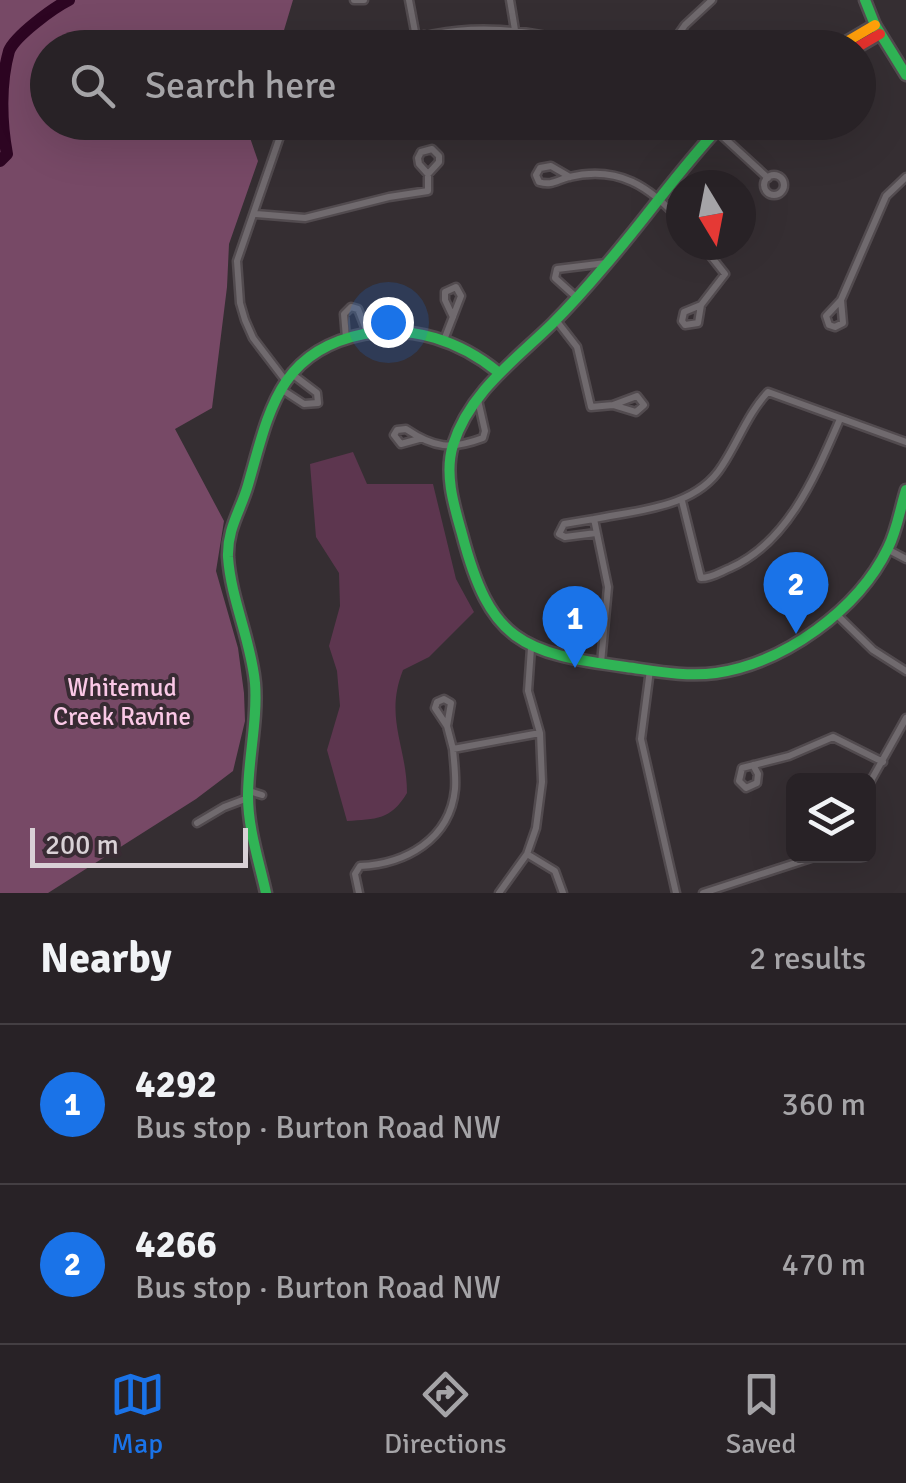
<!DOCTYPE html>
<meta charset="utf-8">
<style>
:root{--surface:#282226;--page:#302a2e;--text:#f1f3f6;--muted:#a5a4a7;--line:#443f43;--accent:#1a73e8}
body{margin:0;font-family:Signika,sans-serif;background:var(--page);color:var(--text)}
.controls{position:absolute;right:30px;bottom:30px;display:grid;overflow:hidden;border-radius:15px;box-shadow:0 10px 40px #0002}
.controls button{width:90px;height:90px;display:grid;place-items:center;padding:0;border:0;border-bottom:2px solid var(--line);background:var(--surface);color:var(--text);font:50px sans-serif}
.compass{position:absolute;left:666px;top:170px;width:90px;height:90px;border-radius:50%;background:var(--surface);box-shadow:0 10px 40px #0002;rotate:170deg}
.scale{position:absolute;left:30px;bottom:25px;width:218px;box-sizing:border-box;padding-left:10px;border:5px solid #d9d1d6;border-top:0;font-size:28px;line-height:35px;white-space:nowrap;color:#d9d1d6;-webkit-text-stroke:8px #382b33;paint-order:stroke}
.you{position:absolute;left:388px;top:322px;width:35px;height:35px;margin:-25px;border:8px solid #fff;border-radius:50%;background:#1a73e8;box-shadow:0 0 0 15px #1a73e833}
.badge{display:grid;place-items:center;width:65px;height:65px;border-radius:50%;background:var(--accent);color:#fff;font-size:32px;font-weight:700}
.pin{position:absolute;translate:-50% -82px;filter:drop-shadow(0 2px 5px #0008)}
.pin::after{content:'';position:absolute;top:52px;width:35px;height:30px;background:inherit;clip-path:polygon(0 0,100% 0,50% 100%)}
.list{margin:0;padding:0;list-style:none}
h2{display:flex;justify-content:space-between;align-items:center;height:130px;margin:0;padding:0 40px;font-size:42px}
h2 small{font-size:32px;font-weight:400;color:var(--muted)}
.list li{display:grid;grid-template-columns:65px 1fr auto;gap:30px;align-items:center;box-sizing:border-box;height:160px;padding:0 40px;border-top:2px solid var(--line)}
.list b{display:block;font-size:38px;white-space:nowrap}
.list p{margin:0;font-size:32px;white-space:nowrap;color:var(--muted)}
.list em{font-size:32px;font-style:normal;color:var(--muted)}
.icon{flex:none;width:55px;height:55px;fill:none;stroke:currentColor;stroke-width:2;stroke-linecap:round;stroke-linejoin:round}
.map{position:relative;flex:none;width:906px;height:893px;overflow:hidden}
.search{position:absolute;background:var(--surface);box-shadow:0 10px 40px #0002;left:30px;right:30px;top:30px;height:110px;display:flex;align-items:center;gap:25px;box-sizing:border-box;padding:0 35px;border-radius:55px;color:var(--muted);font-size:38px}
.sheet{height:450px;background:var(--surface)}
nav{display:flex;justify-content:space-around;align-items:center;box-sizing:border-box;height:140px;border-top:2px solid var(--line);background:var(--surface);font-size:28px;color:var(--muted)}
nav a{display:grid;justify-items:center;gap:5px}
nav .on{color:var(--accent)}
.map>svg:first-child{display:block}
</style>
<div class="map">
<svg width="906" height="893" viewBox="0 0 906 893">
<rect width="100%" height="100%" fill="#352e32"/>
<!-- green -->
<path fill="#5d364f" d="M 353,452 L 367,484 L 433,484 L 456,579 L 474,612 L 429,657 L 403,670 C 384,718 407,746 407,793 C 391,820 376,819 347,821 L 327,750 L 340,706 L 337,671 L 329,646 L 340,606 L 339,573 L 316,537 L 310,464 Z"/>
<!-- forest -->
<path fill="#774966" d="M 0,0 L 293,0 L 279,47 L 48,48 L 48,122 L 245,123 L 258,161 L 229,244 L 227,287 L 212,408 L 175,429 L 224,521 L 216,571 L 238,648 L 244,693 L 245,721 L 233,771 L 196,799 L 48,893 L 0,893 Z"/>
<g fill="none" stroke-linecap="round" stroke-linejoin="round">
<!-- river -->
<path stroke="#2d0522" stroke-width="12" d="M 0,161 L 7,154 C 1,122 0,83 9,51 C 15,36 53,8 69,0"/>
<defs>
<path id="street" d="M 354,0 L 364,0
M 409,0 L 416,37
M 510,0 L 518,48
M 424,35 L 425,48
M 391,48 C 453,20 529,27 593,48
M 669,48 L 685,25 L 712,0
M 285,122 L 237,261 L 240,303 L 245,320 L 253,338 L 285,380
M 707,122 L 768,178
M764 185a10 10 0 1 1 20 0a10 10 0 1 1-20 0Z
M 570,177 L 551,166 L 540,168 L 536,175 L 539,182 C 552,186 557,180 569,177 C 619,165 650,187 681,221
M 256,214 L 305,218 L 389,197 L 428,191 L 428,174 L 419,164 L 418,158 L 421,152 L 432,149 L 439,156 L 439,162 L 428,174
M 576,297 L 555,278 L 557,269 L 606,263
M 841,300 L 843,323 L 835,327 L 829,325 L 826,316 L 841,300 L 886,196 L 906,177
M 701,305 L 698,323 L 685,325 L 682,321 L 684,312 L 701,305 L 725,274 L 702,245
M 556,320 L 577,347 L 591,407 L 613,405 L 636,412 L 644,405 L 637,396 L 613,405
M 346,338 L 344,314 L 351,307 L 358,309 L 367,332
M 444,340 L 461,296 L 456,287 L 445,292 L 445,300 L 453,317
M 281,389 L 304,404 L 318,403 L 317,393 L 292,374
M 419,439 L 401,444 L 394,435 L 397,430 L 406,429 C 434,448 451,450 483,438 L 485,431 L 478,400
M 682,501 L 701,578 C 712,578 720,572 730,568 C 789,542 816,474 840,419
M 594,519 L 564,524 L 559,534 L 565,537 L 596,533
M 887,549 L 906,559
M 835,613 L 873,650 L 906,671
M 601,663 L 608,587 L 594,519 C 638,510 696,508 722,466 C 738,442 748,413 768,392 L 906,442
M 650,670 L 641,739 L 676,893
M 447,726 L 435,708 L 437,702 L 444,699 L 451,703 L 447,726 L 453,749
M 753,765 L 758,774 L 757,783 L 746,788 L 739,781 L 742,768 L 789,756 L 833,737 L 883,762
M 868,786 L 906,718
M 249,791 L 262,795
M 197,823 L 224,807 L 248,798
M 527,854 L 555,871 L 563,893
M 359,893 L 355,874 L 360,866 C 405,864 450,840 455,789 C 456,776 454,762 453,749 L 540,733
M 499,893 L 527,854 L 536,828 L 542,782 L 540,733 L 528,691 L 531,648
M 703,893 L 817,856"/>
<path id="fast" d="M 865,0 L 875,25 L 906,75
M 724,122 C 680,168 645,220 603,268 C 587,287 570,306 552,324 C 515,360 469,393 453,445 C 444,474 454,506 462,534 C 490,641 521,653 626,667 C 656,671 686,677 716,673 C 784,663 858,610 888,548 C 897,530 900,509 906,490
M 266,893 C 259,861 248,829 248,796 C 248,758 258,721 255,683 C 251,640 231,600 228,557 C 227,528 241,510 248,485 C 269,412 278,351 364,334 C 413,325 460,341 498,372"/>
<path id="slow" d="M 836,48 L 875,25"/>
<path id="jam" d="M 856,48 L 880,34"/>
</defs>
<!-- street casing -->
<use href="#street" stroke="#524b4f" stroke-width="11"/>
<!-- fast casing -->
<use href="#fast" stroke="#524b4f" stroke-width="15"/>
<!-- slow casing -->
<use href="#slow" stroke="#524b4f" stroke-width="15"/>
<!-- jam casing -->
<use href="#jam" stroke="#524b4f" stroke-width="15"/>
<!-- street -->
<use href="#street" stroke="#706a6e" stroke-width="6"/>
<!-- fast -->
<use href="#fast" stroke="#30b455" stroke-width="10"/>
<!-- slow -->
<use href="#slow" stroke="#ff9f0a" stroke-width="10"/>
<!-- jam -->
<use href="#jam" stroke="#e5322d" stroke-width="10"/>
</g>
<g text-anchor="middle" stroke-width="8" stroke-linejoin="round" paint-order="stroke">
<!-- park labels -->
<g font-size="25" fill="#fac8e6" stroke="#382b33">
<text x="122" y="696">Whitemud<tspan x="122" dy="29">Creek Ravine</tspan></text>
</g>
</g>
</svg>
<div class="controls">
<button><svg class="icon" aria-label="layers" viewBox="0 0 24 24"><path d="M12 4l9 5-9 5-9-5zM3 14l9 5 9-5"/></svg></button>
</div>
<svg class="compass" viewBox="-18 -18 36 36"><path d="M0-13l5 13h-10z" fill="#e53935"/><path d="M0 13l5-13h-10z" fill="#a5a4a7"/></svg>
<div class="scale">200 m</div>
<div class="you"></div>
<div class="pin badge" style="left:575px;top:668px">1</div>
<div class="pin badge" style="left:796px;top:634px">2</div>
<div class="search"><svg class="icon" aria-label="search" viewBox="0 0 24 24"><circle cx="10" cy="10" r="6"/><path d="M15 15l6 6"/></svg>Search here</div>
</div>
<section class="sheet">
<h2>Nearby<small>2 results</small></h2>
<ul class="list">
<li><span class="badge">1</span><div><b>4292</b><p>Bus stop · Burton Road NW</p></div><em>360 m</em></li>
<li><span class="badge">2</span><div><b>4266</b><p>Bus stop · Burton Road NW</p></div><em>470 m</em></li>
</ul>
</section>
<nav>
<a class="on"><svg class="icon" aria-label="map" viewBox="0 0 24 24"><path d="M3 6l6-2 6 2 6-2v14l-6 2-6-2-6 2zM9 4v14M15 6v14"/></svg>Map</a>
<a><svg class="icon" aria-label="directions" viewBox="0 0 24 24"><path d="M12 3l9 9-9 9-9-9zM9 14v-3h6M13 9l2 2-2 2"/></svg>Directions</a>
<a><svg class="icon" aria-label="saved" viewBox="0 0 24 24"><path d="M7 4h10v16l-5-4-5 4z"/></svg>Saved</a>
</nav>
